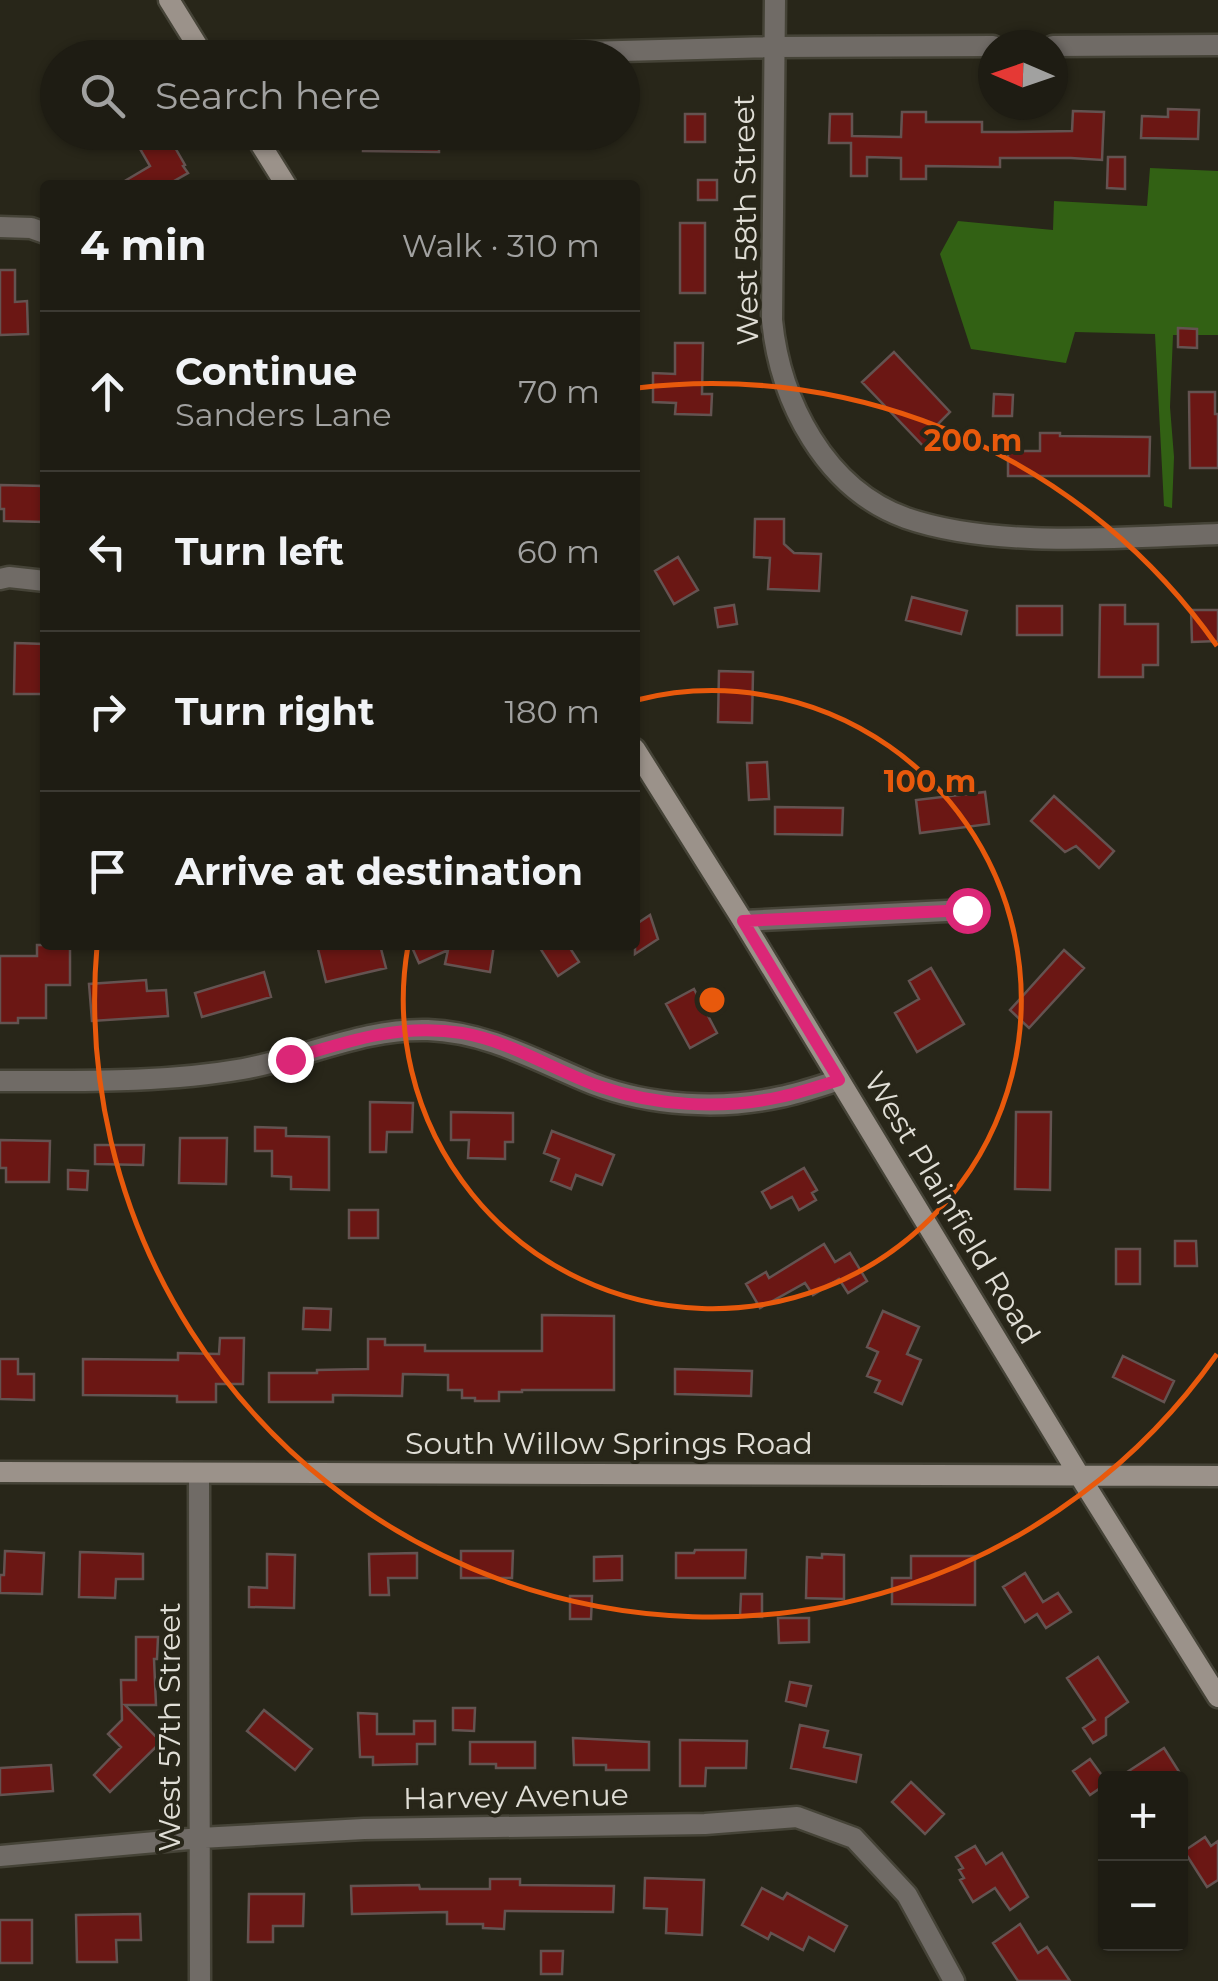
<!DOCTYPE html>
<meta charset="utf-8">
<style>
:root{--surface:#1e1c13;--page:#2b2921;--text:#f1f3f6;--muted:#a1a1a0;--line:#3c3a33}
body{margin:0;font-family:Montserrat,sans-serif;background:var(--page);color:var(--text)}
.controls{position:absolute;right:30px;bottom:30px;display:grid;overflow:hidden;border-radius:10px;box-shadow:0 2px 8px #0004}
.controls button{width:90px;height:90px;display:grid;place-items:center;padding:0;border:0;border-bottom:2px solid var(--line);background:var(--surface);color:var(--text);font:50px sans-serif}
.compass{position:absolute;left:978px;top:30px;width:90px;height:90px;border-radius:50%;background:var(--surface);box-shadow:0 2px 8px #0004;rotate:272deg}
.stop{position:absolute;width:30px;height:30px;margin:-22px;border:8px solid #db2777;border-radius:50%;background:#fff}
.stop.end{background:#db2777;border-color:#fff;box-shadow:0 2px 10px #0008}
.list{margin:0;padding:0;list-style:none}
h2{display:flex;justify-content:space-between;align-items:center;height:130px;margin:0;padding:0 40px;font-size:42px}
h2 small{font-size:32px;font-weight:400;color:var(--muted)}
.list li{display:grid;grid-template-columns:65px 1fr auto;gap:30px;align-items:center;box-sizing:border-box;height:160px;padding:0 40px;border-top:2px solid var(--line)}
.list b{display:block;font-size:38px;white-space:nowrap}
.list p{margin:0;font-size:32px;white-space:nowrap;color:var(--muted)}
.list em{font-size:32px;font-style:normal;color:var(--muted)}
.icon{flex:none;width:55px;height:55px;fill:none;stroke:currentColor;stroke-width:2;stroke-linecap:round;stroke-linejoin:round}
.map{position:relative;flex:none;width:1218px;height:1981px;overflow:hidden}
.search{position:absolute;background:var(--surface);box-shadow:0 2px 8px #0004;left:40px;top:40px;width:600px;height:110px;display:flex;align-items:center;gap:25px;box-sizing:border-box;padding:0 35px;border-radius:55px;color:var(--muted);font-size:38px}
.panel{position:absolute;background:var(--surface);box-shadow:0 2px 8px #0004;left:40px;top:180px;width:600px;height:770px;border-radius:10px}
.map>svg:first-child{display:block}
</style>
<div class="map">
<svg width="1218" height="1981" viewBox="0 0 1218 1981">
<rect width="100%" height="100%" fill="#282619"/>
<!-- forest -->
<path fill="#326114" d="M 1150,168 L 1218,171 L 1218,335 L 1173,335 L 1170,407 L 1174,457 L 1172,508 L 1164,506 L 1155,334 L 1075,332 L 1066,363 L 971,349 L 940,254 L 958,221 L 1053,230 L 1054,201 L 1147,206 Z"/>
<!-- building -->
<path fill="#6b1714" stroke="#645351" stroke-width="2.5" d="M 1168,109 L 1199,110 L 1198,139 L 1141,138 L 1142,116 L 1168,117 Z
M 1073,111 L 1104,112 L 1102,160 L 1071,158 L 1000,158 L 1000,167 L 926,166 L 926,179 L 901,179 L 901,158 L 867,157 L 867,176 L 851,176 L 851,143 L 829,143 L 830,114 L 852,114 L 852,136 L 901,137 L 902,112 L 926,112 L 926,122 L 982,122 L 982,132 L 1015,132 L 1072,131 Z
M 685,114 L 705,114 L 705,142 L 685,142 Z
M 153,132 L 166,132 L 185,165 L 183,166 L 188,173 L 167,185 L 118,185 L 150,166 L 136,142 Z
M 364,132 L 439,132 L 439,152 L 363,151 Z
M 1108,157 L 1125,157 L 1125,189 L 1107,188 Z
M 698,180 L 717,180 L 717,200 L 698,200 Z
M 680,223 L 705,223 L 705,293 L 680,293 Z
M 0,270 L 15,270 L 15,302 L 27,301 L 28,334 L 0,335 Z
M 1178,328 L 1197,329 L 1197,348 L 1178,347 Z
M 675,343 L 703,343 L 702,394 L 712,394 L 711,415 L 675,414 L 676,403 L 653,402 L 653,373 L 675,374 Z
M 894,352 L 950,412 L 936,426 L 944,434 L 927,450 L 862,382 Z
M 1189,392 L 1215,392 L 1215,414 L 1218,414 L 1218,468 L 1190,468 Z
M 994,394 L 1013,395 L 1012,416 L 993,416 Z
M 1040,433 L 1060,433 L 1060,436 L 1150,437 L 1149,476 L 1008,476 L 1008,451 L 1040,451 Z
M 0,485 L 45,486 L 45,522 L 4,521 L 4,509 L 0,509 Z
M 755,519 L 784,519 L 784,544 L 794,553 L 821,554 L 819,591 L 768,589 L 770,558 L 754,557 Z
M 678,557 L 698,590 L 674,604 L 655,571 Z
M 912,597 L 967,611 L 961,634 L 906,620 Z
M 734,605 L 737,624 L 718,627 L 715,608 Z
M 1100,605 L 1125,605 L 1125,624 L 1158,624 L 1158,665 L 1143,665 L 1143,677 L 1099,677 Z
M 1017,606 L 1062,606 L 1062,635 L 1017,635 Z
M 1191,610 L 1218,610 L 1218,641 L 1192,642 Z
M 15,643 L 45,644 L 45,694 L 14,694 Z
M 719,671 L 753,672 L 752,723 L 718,722 Z
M 767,762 L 769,799 L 749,800 L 747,763 Z
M 985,792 L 989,824 L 920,833 L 916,800 Z
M 1054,796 L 1114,851 L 1099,868 L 1076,846 L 1065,852 L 1031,821 Z
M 775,807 L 843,808 L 842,835 L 775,834 Z
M 650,915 L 658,939 L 635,954 L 635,925 Z
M 37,945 L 70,945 L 70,985 L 46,985 L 46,1018 L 18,1018 L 18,1023 L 0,1023 L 0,956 L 37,956 Z
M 317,945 L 380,945 L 386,968 L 326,982 Z
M 411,945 L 494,945 L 490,972 L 445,964 L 448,950 L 419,963 Z
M 538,945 L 568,945 L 579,962 L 558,976 Z
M 1064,950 L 1084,968 L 1029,1028 L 1010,1010 Z
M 931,968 L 964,1024 L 917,1052 L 895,1013 L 919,999 L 909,981 Z
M 264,972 L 271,997 L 202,1017 L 195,993 Z
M 146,980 L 147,991 L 166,990 L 168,1016 L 92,1021 L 89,984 Z
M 694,989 L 717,1033 L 690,1048 L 666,1004 Z
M 370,1102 L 413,1103 L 412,1132 L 387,1132 L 386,1152 L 370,1152 Z
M 451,1112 L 513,1113 L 513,1142 L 505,1142 L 505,1159 L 468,1158 L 469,1140 L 451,1140 Z
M 1016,1112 L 1051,1112 L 1050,1190 L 1015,1189 Z
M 255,1127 L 286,1128 L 286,1136 L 329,1137 L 329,1190 L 291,1189 L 291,1177 L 272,1176 L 272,1151 L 255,1151 Z
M 552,1131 L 614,1155 L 602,1185 L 576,1175 L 571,1189 L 551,1181 L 559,1159 L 544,1153 Z
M 180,1138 L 227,1138 L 226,1184 L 179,1183 Z
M 0,1140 L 50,1141 L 49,1182 L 6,1182 L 6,1168 L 0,1168 Z
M 95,1145 L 144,1145 L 143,1165 L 95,1164 Z
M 804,1168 L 817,1190 L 812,1193 L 816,1200 L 799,1210 L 792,1197 L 771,1208 L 762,1192 Z
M 68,1170 L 88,1171 L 87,1190 L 68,1189 Z
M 349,1210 L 378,1210 L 378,1238 L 349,1238 Z
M 1175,1241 L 1196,1241 L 1197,1266 L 1175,1266 Z
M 824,1244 L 835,1262 L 850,1253 L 867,1281 L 848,1293 L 839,1279 L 813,1295 L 805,1283 L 760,1308 L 746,1284 L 766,1272 L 769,1278 Z
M 1116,1249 L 1140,1249 L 1140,1284 L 1116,1284 Z
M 304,1308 L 331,1309 L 330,1330 L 303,1329 Z
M 883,1311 L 919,1327 L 907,1354 L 921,1360 L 902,1404 L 875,1392 L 880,1381 L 867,1376 L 878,1352 L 867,1347 Z
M 542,1315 L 614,1316 L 614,1390 L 522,1390 L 522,1392 L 499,1392 L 499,1401 L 475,1401 L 475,1398 L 462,1398 L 462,1390 L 448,1390 L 448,1375 L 403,1374 L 402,1396 L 333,1395 L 333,1402 L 269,1402 L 269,1373 L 317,1373 L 317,1370 L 368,1369 L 368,1339 L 385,1339 L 385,1345 L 425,1345 L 425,1351 L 542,1351 Z
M 220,1338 L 244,1338 L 243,1384 L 216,1384 L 216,1402 L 177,1402 L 177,1396 L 83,1395 L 83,1359 L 178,1360 L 178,1353 L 219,1354 Z
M 1123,1356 L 1174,1381 L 1164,1402 L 1113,1377 Z
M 0,1359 L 18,1359 L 18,1374 L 34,1374 L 34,1400 L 0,1399 Z
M 675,1369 L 752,1371 L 751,1396 L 675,1394 Z
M 695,1550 L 746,1550 L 745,1578 L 676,1578 L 676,1553 L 694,1553 Z
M 5,1551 L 44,1553 L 42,1594 L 0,1593 L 0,1575 L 4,1575 Z
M 461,1551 L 513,1551 L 512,1578 L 461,1578 Z
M 80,1552 L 143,1554 L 143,1579 L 116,1579 L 115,1598 L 79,1597 Z
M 417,1553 L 417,1578 L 388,1578 L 389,1595 L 370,1595 L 369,1554 Z
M 267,1554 L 295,1555 L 294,1608 L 249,1607 L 249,1587 L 267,1588 Z
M 822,1554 L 844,1555 L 844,1599 L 806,1598 L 807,1557 L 822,1558 Z
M 622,1556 L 622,1580 L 594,1581 L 594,1557 Z
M 911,1556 L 975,1556 L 975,1605 L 892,1604 L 892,1578 L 911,1578 Z
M 1025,1573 L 1043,1602 L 1058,1593 L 1071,1612 L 1046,1628 L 1037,1614 L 1025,1622 L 1003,1587 Z
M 741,1594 L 762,1594 L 762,1617 L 740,1616 Z
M 570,1596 L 592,1596 L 591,1619 L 570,1619 Z
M 778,1618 L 809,1618 L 809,1642 L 779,1643 Z
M 136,1637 L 158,1637 L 157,1659 L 154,1659 L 156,1705 L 125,1705 L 161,1742 L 110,1792 L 94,1775 L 121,1747 L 108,1734 L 122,1720 L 121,1680 L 136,1680 Z
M 1098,1657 L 1128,1702 L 1106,1718 L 1106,1735 L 1093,1743 L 1083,1728 L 1095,1720 L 1067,1678 Z
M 790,1682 L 811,1686 L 806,1706 L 786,1701 Z
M 453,1708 L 475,1708 L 474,1731 L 453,1730 Z
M 264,1710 L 312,1749 L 295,1770 L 247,1731 Z
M 358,1713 L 377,1714 L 377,1734 L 414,1734 L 414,1721 L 435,1721 L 435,1744 L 417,1744 L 417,1764 L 373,1765 L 373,1757 L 360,1757 Z
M 800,1725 L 828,1731 L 824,1747 L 861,1755 L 856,1782 L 791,1768 Z
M 573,1738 L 649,1742 L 649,1770 L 606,1770 L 606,1765 L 574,1765 Z
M 680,1740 L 747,1741 L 746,1768 L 706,1768 L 705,1786 L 680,1786 Z
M 470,1742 L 535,1742 L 535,1768 L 496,1768 L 496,1764 L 470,1764 Z
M 1164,1748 L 1183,1778 L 1118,1778 Z
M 1090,1759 L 1106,1781 L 1106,1784 L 1090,1795 L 1073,1771 Z
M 51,1765 L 53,1791 L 0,1795 L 0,1768 Z
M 911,1782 L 944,1814 L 925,1834 L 892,1802 Z
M 1205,1837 L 1211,1846 L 1218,1841 L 1218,1880 L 1207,1887 L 1184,1851 Z
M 975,1846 L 986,1864 L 1002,1853 L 1028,1897 L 1010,1910 L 995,1888 L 973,1902 L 960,1880 L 964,1878 L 959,1870 L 963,1868 L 956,1857 Z
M 645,1878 L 704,1880 L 702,1935 L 666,1933 L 667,1909 L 644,1908 Z
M 490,1879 L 520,1879 L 520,1885 L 614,1886 L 613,1912 L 505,1911 L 504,1929 L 483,1928 L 483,1924 L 447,1924 L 447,1912 L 352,1914 L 351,1886 L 419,1885 L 420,1889 L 490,1889 Z
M 762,1888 L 783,1899 L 787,1893 L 847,1926 L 834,1951 L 809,1937 L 803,1950 L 771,1933 L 768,1939 L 742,1925 Z
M 249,1894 L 304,1894 L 303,1926 L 273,1926 L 273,1942 L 248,1942 Z
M 140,1914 L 141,1940 L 116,1940 L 117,1962 L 77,1962 L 76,1915 Z
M 0,1920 L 32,1920 L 32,1963 L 0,1963 Z
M 1020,1924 L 1038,1953 L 1047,1947 L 1070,1981 L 1018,1981 L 993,1943 Z
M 541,1951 L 563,1951 L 562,1974 L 541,1974 Z"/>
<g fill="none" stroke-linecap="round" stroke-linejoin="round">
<defs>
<path id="street" d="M 775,0 L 772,320 C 780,401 825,489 906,518 C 995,549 1124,537 1218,534
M 1053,46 L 1218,45
M 350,58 L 775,47 L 993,46
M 0,227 L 31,228 L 45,233
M 0,579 L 9,577 L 45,581
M 743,921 L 967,910
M 0,1081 C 81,1081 163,1083 243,1069 C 305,1058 364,1028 428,1030 C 488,1032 539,1062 593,1084 C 650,1106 721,1110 780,1097 C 800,1093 820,1086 839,1080
M 199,1473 L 200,1981
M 0,1856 L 200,1838 L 364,1829 L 705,1824 L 797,1817 L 854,1838 L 907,1895 L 954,1981"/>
<path id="secondary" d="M 169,0 L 205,58
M 253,132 L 286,185
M 635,749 L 743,921 L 1079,1475 L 1218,1697
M 0,1472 L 1218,1476"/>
</defs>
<!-- street casing -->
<use href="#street" stroke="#454337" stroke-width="25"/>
<!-- secondary casing -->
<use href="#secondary" stroke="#454337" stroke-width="25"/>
<!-- street -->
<use href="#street" stroke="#706b66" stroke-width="20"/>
<!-- secondary -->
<use href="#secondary" stroke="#9b928a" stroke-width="20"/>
</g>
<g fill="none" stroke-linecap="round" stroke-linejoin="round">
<!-- route -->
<path stroke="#db2777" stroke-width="12" d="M 290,1059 C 348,1041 400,1023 462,1033 C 510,1041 553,1070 598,1086 C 656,1106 720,1110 780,1097 C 800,1093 819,1086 839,1080 L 743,921 L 967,910"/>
</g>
<!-- distance rings -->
<g fill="none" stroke="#e8590c" stroke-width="5">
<path d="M637 700A309 309 0 1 1 408 946"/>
<path d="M1217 1354A617 617 0 0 1 97 946M637 388A617 617 0 0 1 1217 646"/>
</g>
<g text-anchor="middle" stroke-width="8" stroke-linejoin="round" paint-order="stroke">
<!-- street labels -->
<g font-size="30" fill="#e0ded6" stroke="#282619">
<text transform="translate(746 220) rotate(-91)" y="10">West 58th Street</text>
<text transform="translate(952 1208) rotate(59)" y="10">West Plainfield Road</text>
<text x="609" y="1454">South Willow Springs Road</text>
<text transform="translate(170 1727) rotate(-90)" y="10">West 57th Street</text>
<text transform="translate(516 1797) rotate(-1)" y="10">Harvey Avenue</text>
</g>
</g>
<circle cx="712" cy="1000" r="15" fill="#e8590c" stroke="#282619" stroke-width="5"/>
<g font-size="30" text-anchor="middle" font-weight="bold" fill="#e8590c" stroke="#282619" stroke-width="8" stroke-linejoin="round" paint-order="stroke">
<text x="973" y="451">200 m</text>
<text x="930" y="792">100 m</text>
</g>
</svg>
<div class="controls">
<button>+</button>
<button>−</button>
</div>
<svg class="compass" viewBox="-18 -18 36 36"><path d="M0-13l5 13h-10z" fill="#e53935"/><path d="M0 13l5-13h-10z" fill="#a1a1a0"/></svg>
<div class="stop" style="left:967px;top:910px"></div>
<div class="stop end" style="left:290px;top:1059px"></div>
<div class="search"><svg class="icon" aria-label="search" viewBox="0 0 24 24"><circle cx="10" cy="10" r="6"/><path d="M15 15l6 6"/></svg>Search here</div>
<section class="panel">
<h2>4 min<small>Walk · 310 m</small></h2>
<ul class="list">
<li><svg class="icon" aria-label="ahead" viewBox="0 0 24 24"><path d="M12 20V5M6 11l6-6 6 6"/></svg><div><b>Continue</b><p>Sanders Lane</p></div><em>70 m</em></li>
<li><svg class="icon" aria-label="left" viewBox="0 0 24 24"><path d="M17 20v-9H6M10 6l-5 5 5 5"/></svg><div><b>Turn left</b></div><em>60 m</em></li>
<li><svg class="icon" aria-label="right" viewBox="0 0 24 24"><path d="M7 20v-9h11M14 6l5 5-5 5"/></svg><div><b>Turn right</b></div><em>180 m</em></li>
<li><svg class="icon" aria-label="arrive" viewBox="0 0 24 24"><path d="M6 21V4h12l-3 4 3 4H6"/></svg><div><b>Arrive at destination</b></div></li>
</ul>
</section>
</div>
